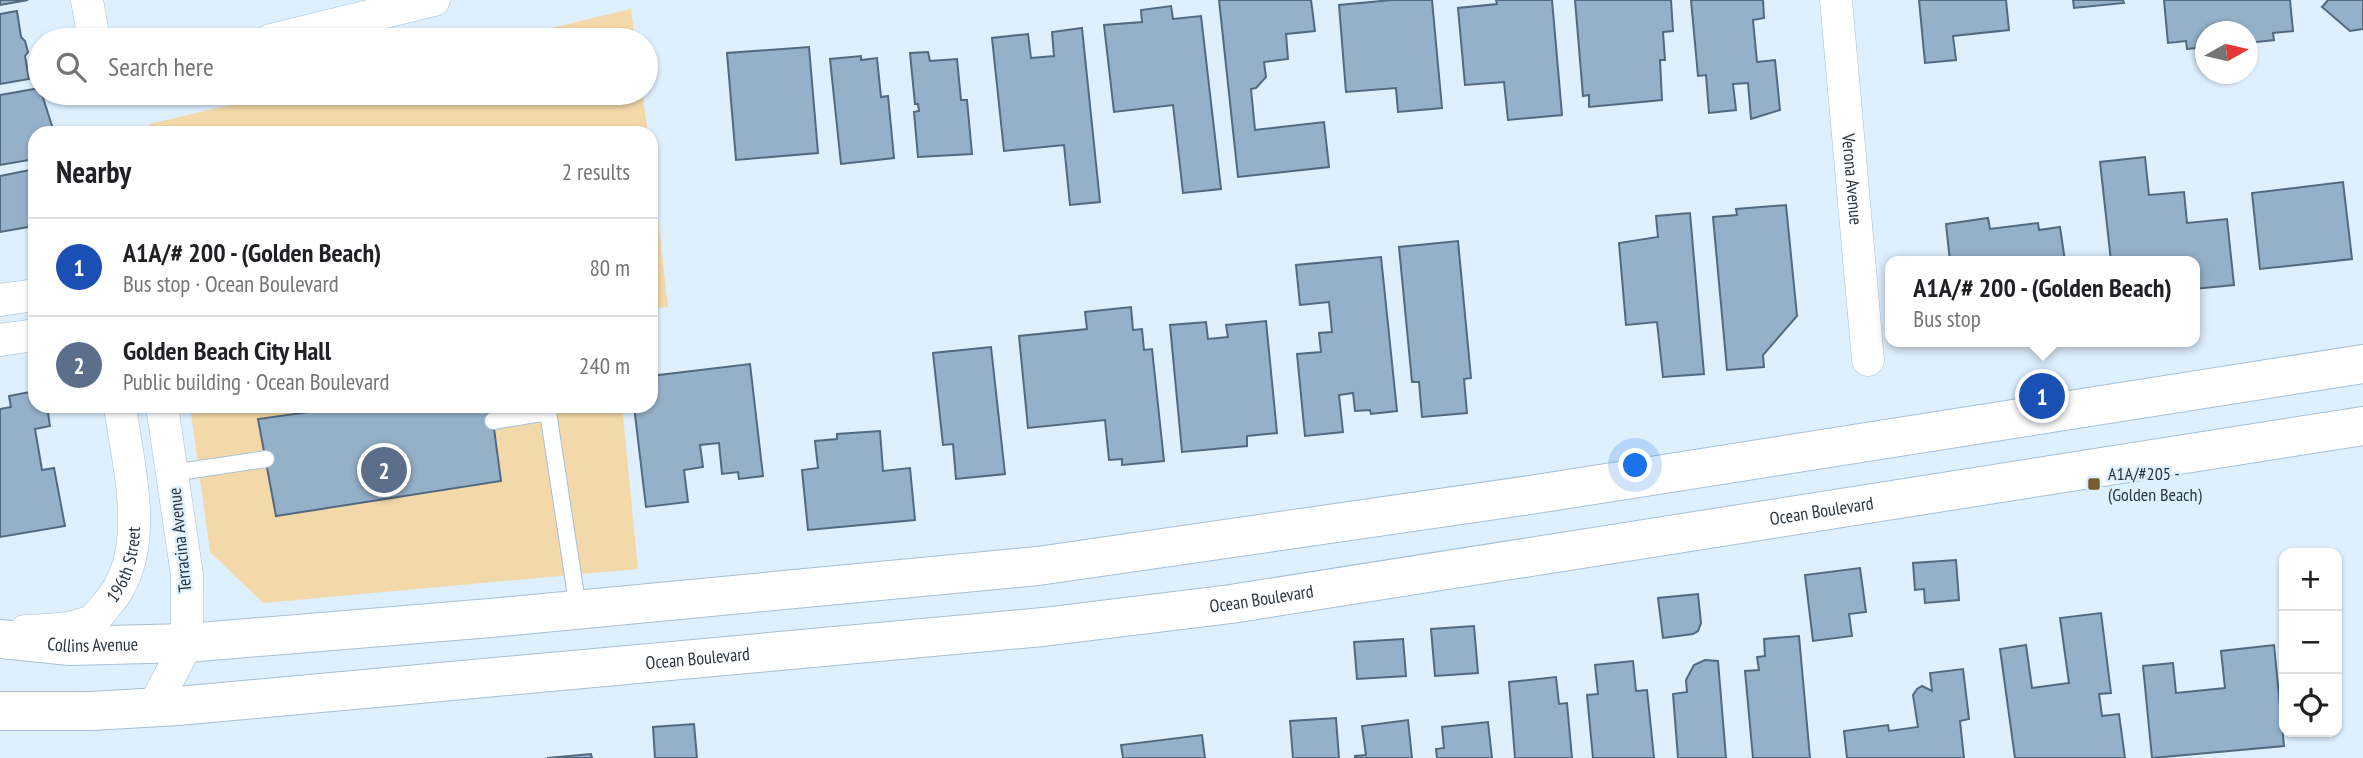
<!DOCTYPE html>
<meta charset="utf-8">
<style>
:root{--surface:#fff;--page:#f6f6f6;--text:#202124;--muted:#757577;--line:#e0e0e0;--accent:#b45309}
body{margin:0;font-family:"PT Sans Narrow",sans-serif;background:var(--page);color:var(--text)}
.controls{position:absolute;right:21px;bottom:21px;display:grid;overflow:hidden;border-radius:14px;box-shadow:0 2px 5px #0004}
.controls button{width:63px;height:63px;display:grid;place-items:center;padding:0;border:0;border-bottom:2px solid var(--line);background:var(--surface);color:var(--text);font:35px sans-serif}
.compass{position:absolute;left:2195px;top:21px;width:63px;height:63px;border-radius:50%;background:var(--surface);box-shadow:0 2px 5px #0004;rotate:82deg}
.you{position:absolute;left:1636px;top:466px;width:24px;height:24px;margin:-18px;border:5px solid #fff;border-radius:50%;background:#1a73e8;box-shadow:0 0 0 10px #1a73e833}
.badge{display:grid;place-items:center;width:46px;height:46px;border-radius:50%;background:var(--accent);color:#fff;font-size:23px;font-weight:700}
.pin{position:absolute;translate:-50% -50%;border:4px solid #fff;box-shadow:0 2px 7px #0006}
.popup{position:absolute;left:1885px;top:256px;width:315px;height:91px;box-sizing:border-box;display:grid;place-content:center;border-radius:14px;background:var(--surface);filter:drop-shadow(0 2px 5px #0005);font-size:23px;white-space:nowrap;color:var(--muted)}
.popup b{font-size:26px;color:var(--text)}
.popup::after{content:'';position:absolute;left:50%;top:100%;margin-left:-14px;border:14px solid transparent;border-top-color:var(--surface)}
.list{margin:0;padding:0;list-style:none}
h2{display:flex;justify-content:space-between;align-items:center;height:91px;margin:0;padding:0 28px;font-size:30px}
h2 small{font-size:23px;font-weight:400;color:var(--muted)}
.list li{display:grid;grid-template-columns:46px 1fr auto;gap:21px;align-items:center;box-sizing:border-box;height:98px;padding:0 28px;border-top:2px solid var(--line)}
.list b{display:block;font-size:26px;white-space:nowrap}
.list p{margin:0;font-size:23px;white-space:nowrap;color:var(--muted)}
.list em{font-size:23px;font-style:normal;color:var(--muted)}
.icon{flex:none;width:38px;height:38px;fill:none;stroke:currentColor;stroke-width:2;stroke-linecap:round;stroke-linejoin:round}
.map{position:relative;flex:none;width:2363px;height:758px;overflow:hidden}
.search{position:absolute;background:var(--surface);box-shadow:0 2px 5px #0004;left:28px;top:28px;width:630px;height:77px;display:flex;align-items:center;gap:18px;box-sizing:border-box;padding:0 24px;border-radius:38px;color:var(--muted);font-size:26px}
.panel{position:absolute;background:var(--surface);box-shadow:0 2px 5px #0004;left:28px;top:126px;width:630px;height:287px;border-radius:21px}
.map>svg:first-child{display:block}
</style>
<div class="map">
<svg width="2363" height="758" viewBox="0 0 2363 758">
<rect width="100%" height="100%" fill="#deeffe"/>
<!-- green -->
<path fill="#f3d9a9" d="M 631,9 L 635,40 L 501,40 Z
M 282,93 L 642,93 L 648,133 L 151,133 L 149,124 Z
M 651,157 L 668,307 L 651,309 Z
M 190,406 L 622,406 L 638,569 L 263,603 L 210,552 Z"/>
<!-- building -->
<path fill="#95b1c9" stroke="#516a80" stroke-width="2" d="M 0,0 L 28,0 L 0,5 Z
M 1219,0 L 1311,0 L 1315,31 L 1286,34 L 1288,59 L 1264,62 L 1266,77 L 1256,88 L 1251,89 L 1255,130 L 1324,122 L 1329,167 L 1238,177 Z
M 1432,0 L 1442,108 L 1398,112 L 1396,88 L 1346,92 L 1339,5 L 1392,0 Z
M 1496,0 L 1552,0 L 1562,115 L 1508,120 L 1504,82 L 1465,85 L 1458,8 L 1497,4 Z
M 1575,0 L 1671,0 L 1673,31 L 1663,32 L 1665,60 L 1660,60 L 1662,100 L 1589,107 L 1589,95 L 1583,96 Z
M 1691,0 L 1763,0 L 1764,18 L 1753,20 L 1757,62 L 1775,60 L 1780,110 L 1751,119 L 1748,83 L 1733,84 L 1736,110 L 1709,113 L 1706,75 L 1698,76 Z
M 1919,0 L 2006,0 L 2009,30 L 1953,36 L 1956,60 L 1925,63 Z
M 2073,0 L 2123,0 L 2124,3 L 2074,8 Z
M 2164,0 L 2290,0 L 2293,31 L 2273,33 L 2274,40 L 2248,43 L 2248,32 L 2206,32 L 2206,47 L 2187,49 L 2186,41 L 2168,43 Z
M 2328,0 L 2363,0 L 2363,29 L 2350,31 L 2322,7 Z
M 1171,6 L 1173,19 L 1201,16 L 1221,189 L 1183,193 L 1173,105 L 1114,112 L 1104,25 L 1142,22 L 1141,10 Z
M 17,11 L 21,37 L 25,41 L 28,52 L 25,56 L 29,79 L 0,84 L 0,14 Z
M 1082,28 L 1100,202 L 1070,205 L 1064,145 L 1004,151 L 992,38 L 1028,34 L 1031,58 L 1054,56 L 1052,32 Z
M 809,47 L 818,153 L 736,160 L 727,53 Z
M 928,52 L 930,61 L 957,59 L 961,100 L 967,100 L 972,154 L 918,157 L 914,112 L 919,111 L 918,104 L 915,104 L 910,53 Z
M 861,56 L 861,60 L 877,58 L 881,97 L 888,96 L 894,158 L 841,164 L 830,59 Z
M 40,88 L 53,129 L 50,133 L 35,133 L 35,159 L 0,165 L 0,95 Z
M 2145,157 L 2149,195 L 2184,192 L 2187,223 L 2227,219 L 2234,285 L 2194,289 L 2194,261 L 2111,261 L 2100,162 Z
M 35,169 L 35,230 L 34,226 L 0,232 L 0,176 Z
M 2343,182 L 2352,259 L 2260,269 L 2252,193 Z
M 1786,205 L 1797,316 L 1763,355 L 1764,367 L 1727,370 L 1713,217 L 1737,215 L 1736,209 Z
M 651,210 L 656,257 L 651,257 Z
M 1690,213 L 1704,374 L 1663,377 L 1657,322 L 1626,325 L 1619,243 L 1658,237 L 1656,216 Z
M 1988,218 L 1990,229 L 2038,223 L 2039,230 L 2060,227 L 2065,261 L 1950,261 L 1946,224 Z
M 1458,241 L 1471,378 L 1464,379 L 1467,413 L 1422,417 L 1419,382 L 1412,382 L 1399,247 Z
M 1381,257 L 1397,411 L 1371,414 L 1370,410 L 1355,411 L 1353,393 L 1339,395 L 1343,432 L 1305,436 L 1297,354 L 1321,352 L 1319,333 L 1332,332 L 1329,302 L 1300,305 L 1296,265 Z
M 1131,307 L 1133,330 L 1142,329 L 1144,350 L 1152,349 L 1164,461 L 1122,465 L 1122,459 L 1109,460 L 1105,420 L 1028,428 L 1019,336 L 1087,329 L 1085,312 Z
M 1266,321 L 1277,433 L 1247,436 L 1247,446 L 1182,452 L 1170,325 L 1206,322 L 1208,339 L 1228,337 L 1226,325 Z
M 991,347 L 1005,474 L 956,479 L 953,444 L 943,445 L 933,353 Z
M 750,364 L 763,476 L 739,479 L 738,472 L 722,474 L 719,443 L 700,445 L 703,467 L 684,470 L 688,502 L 646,507 L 634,406 L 651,406 L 651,376 Z
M 35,391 L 35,406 L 47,406 L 50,426 L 35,429 L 42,470 L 54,468 L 65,526 L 0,537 L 0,409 L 11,407 L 9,396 Z
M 352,406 L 491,406 L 501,481 L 276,516 L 258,419 Z
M 880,431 L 883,471 L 910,468 L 915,520 L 808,530 L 802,470 L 818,468 L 815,441 L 837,439 L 837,434 Z
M 1956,560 L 1959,600 L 1925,603 L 1924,589 L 1915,590 L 1913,563 Z
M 1860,568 L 1866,612 L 1849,614 L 1852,636 L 1813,641 L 1805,575 Z
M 1698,594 L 1701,623 L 1698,631 L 1693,634 L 1663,638 L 1658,598 Z
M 2101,613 L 2111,693 L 2099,694 L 2102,716 L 2119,714 L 2125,758 L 2015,758 L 2000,649 L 2026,645 L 2032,688 L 2069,683 L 2060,618 Z
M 1474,626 L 1478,673 L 1435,676 L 1431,629 Z
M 1799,636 L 1810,758 L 1753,758 L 1745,671 L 1759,670 L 1757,657 L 1765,656 L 1764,639 Z
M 1403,639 L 1406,676 L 1357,679 L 1354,642 Z
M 2274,645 L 2284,746 L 2152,758 L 2143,666 L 2173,663 L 2176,693 L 2225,688 L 2221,651 Z
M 1705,660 L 1718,661 L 1726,758 L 1678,758 L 1673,694 L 1687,692 L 1686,680 L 1694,665 Z
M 1633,661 L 1636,691 L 1647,690 L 1654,758 L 1593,758 L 1587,695 L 1598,694 L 1595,665 Z
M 1963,669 L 1969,719 L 1960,721 L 1964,758 L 1847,758 L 1844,731 L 1888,725 L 1889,731 L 1918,727 L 1913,695 L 1917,689 L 1922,686 L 1932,691 L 1930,673 Z
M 1556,677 L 1559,704 L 1567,703 L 1572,758 L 1515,758 L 1509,682 Z
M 1336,718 L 1339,758 L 1293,758 L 1290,721 Z
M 1408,720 L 1412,758 L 1355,758 L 1355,756 L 1366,755 L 1362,726 Z
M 1488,722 L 1492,758 L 1437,758 L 1436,749 L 1444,748 L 1442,727 Z
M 694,724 L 697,758 L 655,758 L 653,727 Z
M 1202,735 L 1205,758 L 1123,758 L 1121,745 Z
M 591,754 L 592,758 L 547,758 Z"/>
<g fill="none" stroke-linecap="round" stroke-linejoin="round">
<defs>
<path id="service" d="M 493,421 L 548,412 L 578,609
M 172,473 L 266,459"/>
<g id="minor">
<path d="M 87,0 L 94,40"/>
<path id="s1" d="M 1836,0 L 1868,360"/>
<path d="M 271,40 L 434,0"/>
<path d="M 0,300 L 35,295"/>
<path d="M 0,340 L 35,335"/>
<path id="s2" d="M 25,631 C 46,630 69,630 89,622 C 96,619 103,609 108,603 C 153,552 128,467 120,406"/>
<path d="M 153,708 L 187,643 L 187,575 L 162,406"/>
</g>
<g id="primary">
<path id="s3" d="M 0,639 L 70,646 L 187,643 L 490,618 L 1038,566 L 1530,495 L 2363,364"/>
<path id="s4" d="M 0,711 L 92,711 L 178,706 L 1043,627 L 1231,604 L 2363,426"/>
</g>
</defs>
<!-- service casing -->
<use href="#service" stroke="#a5c0d8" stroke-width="18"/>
<!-- minor casing -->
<use href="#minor" stroke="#a5c0d8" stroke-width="33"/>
<!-- primary casing -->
<use href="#primary" stroke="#a5c0d8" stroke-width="40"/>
<!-- service -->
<use href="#service" stroke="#fff" stroke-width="16"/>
<!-- minor -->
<use href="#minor" stroke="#fff" stroke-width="32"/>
<!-- primary -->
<use href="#primary" stroke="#fff" stroke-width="38"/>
</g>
<!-- markers -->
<rect fill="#755d2e" stroke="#deeffe" stroke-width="2.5" x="2087" y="477" width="14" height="14" rx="3.5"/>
<g text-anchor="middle" stroke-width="5" stroke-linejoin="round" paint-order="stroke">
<!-- street labels -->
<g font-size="18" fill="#2a353f" stroke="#deeffe">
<text dy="6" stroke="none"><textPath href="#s1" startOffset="180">Verona Avenue</textPath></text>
<text dy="6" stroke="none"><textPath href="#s4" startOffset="1834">Ocean Boulevard</textPath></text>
<text transform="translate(180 540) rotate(-96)" y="6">Terracina Avenue</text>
<text dy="6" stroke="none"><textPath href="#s2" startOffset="135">196th Street</textPath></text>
<text dy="6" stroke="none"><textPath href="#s4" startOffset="1267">Ocean Boulevard</textPath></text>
<text dy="6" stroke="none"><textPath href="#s3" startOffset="93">Collins Avenue</textPath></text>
<text dy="6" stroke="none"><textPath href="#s4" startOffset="700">Ocean Boulevard</textPath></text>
</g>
<!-- poi labels -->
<g font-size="18" fill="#2a353f" stroke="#deeffe" text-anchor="start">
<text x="2108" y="480">A1A/#205 -<tspan x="2108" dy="21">(Golden Beach)</tspan></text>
</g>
</g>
</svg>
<div class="controls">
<button>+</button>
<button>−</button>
<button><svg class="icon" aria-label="locate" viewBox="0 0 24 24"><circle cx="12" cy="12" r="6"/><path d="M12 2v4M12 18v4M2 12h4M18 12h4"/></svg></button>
</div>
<svg class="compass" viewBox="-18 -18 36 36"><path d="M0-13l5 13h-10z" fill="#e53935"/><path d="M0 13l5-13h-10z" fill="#757577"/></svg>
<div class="you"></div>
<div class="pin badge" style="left:2042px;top:396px;background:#1a4fb4">1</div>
<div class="popup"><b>A1A/# 200 - (Golden Beach)</b>Bus stop</div>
<div class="pin badge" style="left:384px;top:470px;background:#5c6f8a">2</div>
<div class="search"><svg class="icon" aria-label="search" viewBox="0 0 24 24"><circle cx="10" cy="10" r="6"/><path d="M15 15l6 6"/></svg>Search here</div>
<section class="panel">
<h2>Nearby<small>2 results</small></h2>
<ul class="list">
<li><span class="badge" style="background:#1a4fb4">1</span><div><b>A1A/# 200 - (Golden Beach)</b><p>Bus stop · Ocean Boulevard</p></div><em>80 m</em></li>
<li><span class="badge" style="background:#5c6f8a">2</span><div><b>Golden Beach City Hall</b><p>Public building · Ocean Boulevard</p></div><em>240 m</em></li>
</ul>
</section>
</div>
